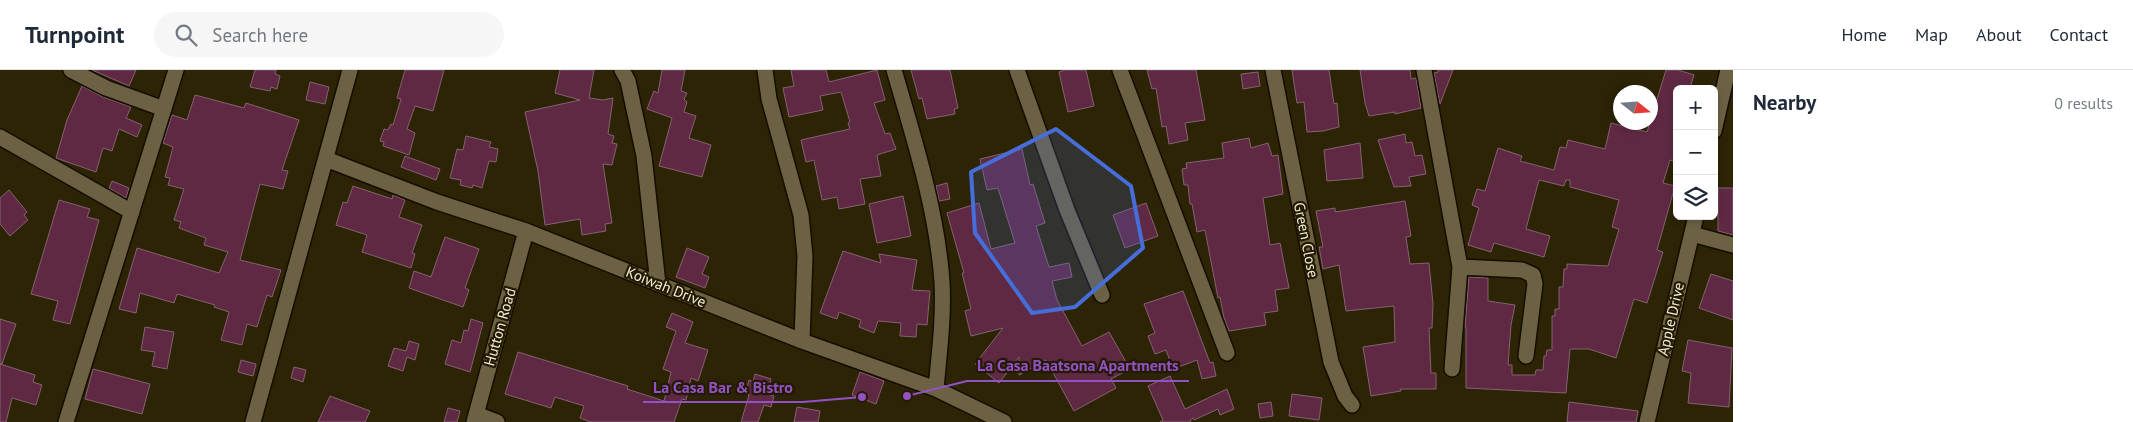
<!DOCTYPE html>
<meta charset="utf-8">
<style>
:root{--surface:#fff;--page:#f6f6f7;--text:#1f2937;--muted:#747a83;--line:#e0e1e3}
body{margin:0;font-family:"PT Sans",sans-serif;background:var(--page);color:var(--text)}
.controls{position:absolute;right:15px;top:15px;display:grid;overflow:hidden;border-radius:8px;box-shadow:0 2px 8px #0003}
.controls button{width:45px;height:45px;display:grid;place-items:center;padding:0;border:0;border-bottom:1px solid var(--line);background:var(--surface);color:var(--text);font:25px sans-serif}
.compass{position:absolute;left:1613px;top:15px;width:45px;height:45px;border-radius:50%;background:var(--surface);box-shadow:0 2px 8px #0003;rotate:107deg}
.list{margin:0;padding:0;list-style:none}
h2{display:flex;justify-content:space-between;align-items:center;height:65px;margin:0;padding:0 20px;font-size:21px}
h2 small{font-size:16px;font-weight:400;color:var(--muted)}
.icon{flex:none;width:28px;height:28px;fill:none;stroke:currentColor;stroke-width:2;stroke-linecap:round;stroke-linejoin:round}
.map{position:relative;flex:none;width:1733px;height:352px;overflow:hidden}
header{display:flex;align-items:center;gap:30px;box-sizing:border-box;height:70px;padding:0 25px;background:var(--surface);border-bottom:1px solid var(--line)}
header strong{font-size:24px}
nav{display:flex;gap:28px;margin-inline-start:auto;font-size:18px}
.search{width:350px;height:45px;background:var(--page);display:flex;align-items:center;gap:12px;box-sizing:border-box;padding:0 18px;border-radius:28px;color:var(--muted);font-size:19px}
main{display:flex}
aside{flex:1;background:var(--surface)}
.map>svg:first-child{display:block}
</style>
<header>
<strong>Turnpoint</strong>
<div class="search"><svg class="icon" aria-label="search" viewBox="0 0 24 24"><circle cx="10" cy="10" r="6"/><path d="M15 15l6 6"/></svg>Search here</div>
<nav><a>Home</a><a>Map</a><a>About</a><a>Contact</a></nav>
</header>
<main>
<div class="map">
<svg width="1733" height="352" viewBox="0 0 1733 352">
<rect width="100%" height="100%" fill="#2d2405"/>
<!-- building -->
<path fill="#5f2943" stroke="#846270" d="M 92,0 L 136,0 L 129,16 Z
M 255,0 L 276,0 L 275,4 L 280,6 L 277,19 L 271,17 L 270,21 L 250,17 Z
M 405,0 L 444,0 L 433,41 L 415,36 L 407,59 L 415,63 L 409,85 L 383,76 L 384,72 L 380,71 L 384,59 L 388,60 L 391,54 L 393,55 L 401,29 L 397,28 Z
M 560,0 L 594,0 L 589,28 L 603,30 L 613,28 L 608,64 L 614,66 L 612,73 L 617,74 L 612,95 L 603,94 L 612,153 L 605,154 L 606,161 L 582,165 L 580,149 L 545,155 L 538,101 L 525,42 L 580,30 L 555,23 Z
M 662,0 L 685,0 L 681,21 L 687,23 L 684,29 L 687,32 L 684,42 L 696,46 L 689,68 L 711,75 L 702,107 L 659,96 L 672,48 L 647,39 L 654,21 L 658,23 Z
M 791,0 L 826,0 L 829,12 L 877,0 L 885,30 L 874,33 L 885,64 L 890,63 L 896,79 L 877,85 L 881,106 L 860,109 L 865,134 L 839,139 L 837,127 L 822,130 L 814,90 L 806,92 L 801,70 L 850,59 L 848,53 L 850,52 L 841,22 L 820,26 L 823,40 L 789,47 L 783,18 L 794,16 Z
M 911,0 L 950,0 L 958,38 L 954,39 L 955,44 L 927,49 L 922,28 L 919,29 Z
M 1065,0 L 1086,0 L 1094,36 L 1068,42 L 1059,2 Z
M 1147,0 L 1196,0 L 1205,50 L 1185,53 L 1188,70 L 1169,74 L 1166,56 L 1162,57 L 1156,18 L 1152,19 Z
M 1292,0 L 1329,0 L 1334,34 L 1337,33 L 1339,57 L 1323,61 L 1307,62 L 1304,32 L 1297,33 Z
M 1360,0 L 1410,0 L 1411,9 L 1416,8 L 1421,38 L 1395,44 L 1395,42 L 1369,46 L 1365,33 Z
M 1438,0 L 1453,0 L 1440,34 L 1434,3 L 1438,2 Z
M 1666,0 L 1678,0 L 1694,5 L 1690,18 L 1682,16 L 1681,19 L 1677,19 L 1677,92 L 1670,90 L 1663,113 L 1675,116 L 1657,180 L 1663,182 L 1647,233 L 1634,229 L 1616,288 L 1589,279 L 1570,279 L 1566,323 L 1466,318 L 1466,257 L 1465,257 L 1469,207 L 1488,208 L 1488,231 L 1515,235 L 1511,255 L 1508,295 L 1512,295 L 1512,305 L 1535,305 L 1536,300 L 1543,300 L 1544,286 L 1546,286 L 1547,280 L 1552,280 L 1552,246 L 1555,246 L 1555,239 L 1559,239 L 1559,217 L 1563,217 L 1564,199 L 1567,199 L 1567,194 L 1608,196 L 1619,159 L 1612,157 L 1619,130 L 1570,117 L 1570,110 L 1566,110 L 1564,116 L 1539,110 L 1526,159 L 1550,166 L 1544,187 L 1494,173 L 1491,182 L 1468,175 L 1479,138 L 1472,135 L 1477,119 L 1485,121 L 1498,78 L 1522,86 L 1520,91 L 1554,100 L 1560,77 L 1566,78 L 1568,70 L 1605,79 L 1611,53 L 1647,62 Z
M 1258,2 L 1260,16 L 1243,19 L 1241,4 Z
M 310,12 L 329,17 L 325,34 L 306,30 Z
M 82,16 L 103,27 L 131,37 L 126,48 L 142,55 L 137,67 L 119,59 L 112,81 L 103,78 L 96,102 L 56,88 L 67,50 Z
M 195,25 L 244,38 L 246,33 L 299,50 L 282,100 L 288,101 L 283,119 L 260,114 L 240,190 L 281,200 L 272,227 L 267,225 L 257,257 L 247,254 L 242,275 L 221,270 L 229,242 L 214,237 L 215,235 L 177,224 L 174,233 L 140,223 L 136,243 L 119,239 L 137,178 L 219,203 L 228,182 L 204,175 L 206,168 L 179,158 L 181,152 L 174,150 L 184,119 L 168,115 L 170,108 L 165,107 L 173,77 L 163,73 L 172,45 L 187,50 Z
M 1405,64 L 1406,73 L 1412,72 L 1415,86 L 1422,85 L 1426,104 L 1409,107 L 1411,116 L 1394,117 L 1378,70 Z
M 466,66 L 491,72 L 489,77 L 498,79 L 496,92 L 489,91 L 482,118 L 473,115 L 472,118 L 460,115 L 461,110 L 450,108 L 457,79 L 463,80 Z
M 1249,68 L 1251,78 L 1268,73 L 1272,86 L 1278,85 L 1283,124 L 1263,128 L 1270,175 L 1280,173 L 1289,218 L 1275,220 L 1278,241 L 1264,243 L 1266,255 L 1229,261 L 1224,248 L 1220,227 L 1218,228 L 1205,160 L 1197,162 L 1192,134 L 1190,134 L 1188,115 L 1184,115 L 1182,99 L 1187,98 L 1186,93 L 1224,88 L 1222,73 Z
M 1360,73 L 1363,108 L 1327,111 L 1324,80 Z
M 1022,79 L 1030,115 L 1033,114 L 1045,153 L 1036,156 L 1049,197 L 1069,193 L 1072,207 L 1052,211 L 1057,230 L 1082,276 L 1109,262 L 1130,299 L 1111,309 L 1116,318 L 1074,341 L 1046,290 L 1019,305 L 1019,287 L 999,313 L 975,294 L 1003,258 L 971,266 L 965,241 L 971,239 L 962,203 L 964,203 L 947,143 L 979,133 L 991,179 L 1015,173 L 998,118 L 987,120 L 980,89 Z
M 405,86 L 440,99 L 436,110 L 401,97 Z
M 112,111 L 129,118 L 126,128 L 109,118 Z
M 947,113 L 950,129 L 939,131 L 936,116 Z
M 353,116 L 392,129 L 393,125 L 405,130 L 399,147 L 422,155 L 412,183 L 415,184 L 411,198 L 362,182 L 367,165 L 336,155 L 343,132 L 347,133 Z
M 1718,118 L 1733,118 L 1733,165 L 1718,161 Z
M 9,120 L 27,142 L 24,145 L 28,150 L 10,166 L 0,154 L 0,128 Z
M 903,126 L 911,166 L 877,173 L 869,134 Z
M 59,130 L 90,139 L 87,147 L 99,150 L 70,254 L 53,250 L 58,231 L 31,224 Z
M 1405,131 L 1411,166 L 1406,167 L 1410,194 L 1429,193 L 1433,234 L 1432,258 L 1429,258 L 1431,303 L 1436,303 L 1436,319 L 1400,319 L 1401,321 L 1371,326 L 1363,277 L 1395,272 L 1394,236 L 1346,241 L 1339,195 L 1323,199 L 1319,177 L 1323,177 L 1316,141 L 1335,138 L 1335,142 Z
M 1146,133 L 1158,166 L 1125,178 L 1113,145 Z
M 445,167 L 479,179 L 465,218 L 469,220 L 463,237 L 409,218 L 414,201 L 431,207 Z
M 687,178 L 709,187 L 702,204 L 709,207 L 705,218 L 676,207 Z
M 843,181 L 881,193 L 879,184 L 917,190 L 912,220 L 930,221 L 927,255 L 917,254 L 916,267 L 900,266 L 901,253 L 878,251 L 874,263 L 859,257 L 861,250 L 839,242 L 837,249 L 820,243 Z
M 1711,204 L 1733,211 L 1733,250 L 1699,238 Z
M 1183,221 L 1210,293 L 1213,292 L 1216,306 L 1202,309 L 1197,290 L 1173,299 L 1166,280 L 1155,284 L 1148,266 L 1155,263 L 1144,234 Z
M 672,243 L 693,252 L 685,273 L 708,280 L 698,311 L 691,308 L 686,330 L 682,329 L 674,352 L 591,352 L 580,348 L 584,336 L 555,327 L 551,338 L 505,324 L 518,282 L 628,316 L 627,319 L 664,331 L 671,302 L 663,299 L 676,261 L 666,257 Z
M 0,249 L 16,254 L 2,294 L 0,293 Z
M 471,249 L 483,253 L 470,302 L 445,294 L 452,270 L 461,273 L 464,260 L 468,261 Z
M 145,257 L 174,262 L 167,299 L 152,296 L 155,282 L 141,280 Z
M 1688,270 L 1732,278 L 1729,337 L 1688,333 L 1691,303 L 1682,301 Z
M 409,271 L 419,274 L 415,290 L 407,287 L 403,301 L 388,296 L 394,278 L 406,281 Z
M 241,290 L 256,294 L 253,306 L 238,302 Z
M 0,294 L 35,305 L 33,312 L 42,315 L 36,335 L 12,328 L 6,352 L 0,352 Z
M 294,297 L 306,300 L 303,312 L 291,308 Z
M 93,299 L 150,314 L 142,344 L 85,329 Z
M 860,302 L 884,311 L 876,334 L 852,325 Z
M 755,304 L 771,309 L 767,324 L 774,326 L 771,337 L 764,335 L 758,352 L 741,352 L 749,325 L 745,324 L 749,310 L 753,312 Z
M 1170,306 L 1185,339 L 1227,319 L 1234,339 L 1220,345 L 1218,339 L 1194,350 L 1193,348 L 1190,350 L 1191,352 L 1160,352 L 1163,350 L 1148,316 Z
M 1292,324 L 1322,328 L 1319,350 L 1289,346 Z
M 330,326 L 370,341 L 365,352 L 318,352 Z
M 1271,332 L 1273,346 L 1260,348 L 1258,334 Z
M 1569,332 L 1638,341 L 1636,352 L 1567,352 Z
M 797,337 L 820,341 L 818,352 L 794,352 Z
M 448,338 L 460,341 L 457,352 L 444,352 Z"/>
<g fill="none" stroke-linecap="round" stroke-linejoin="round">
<defs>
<path id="minor" d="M 71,0 L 106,18 L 164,39
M 622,0 L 628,11 L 644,86 L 658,214
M 765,0 L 769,29 L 801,145 L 805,186 L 802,271
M 894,0 C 914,69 937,140 942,212 C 944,248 939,284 936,319
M 1017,0 L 1067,140 L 1102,225
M 1120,0 L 1227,283
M 1273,0 L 1331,292 L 1345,326 L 1352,335
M 1424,0 L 1460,197 L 1522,200 L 1533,205 L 1535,214 L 1526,286
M 1714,61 L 1728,0
M 0,67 L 132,142
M 326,89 L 437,132 L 526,161 L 802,271 L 936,319 L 1004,352
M 1692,164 L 1733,175
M 1452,299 L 1460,197
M 476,344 L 497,352
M 66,352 L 176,0
M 253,352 L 350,0
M 474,352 L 526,161
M 1647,352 L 1696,146"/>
</defs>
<!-- minor casing -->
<use href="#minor" stroke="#140d00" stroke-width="18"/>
<!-- minor -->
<use href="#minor" stroke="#6c6243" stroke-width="15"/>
</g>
<!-- marked area -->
<path fill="#476ed8" fill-opacity="0.2" stroke="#476ed8" stroke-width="4" stroke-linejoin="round" d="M 1056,59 L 1131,116 L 1143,178 L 1075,237 L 1032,243 L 975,163 L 971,102 Z"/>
<g text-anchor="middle" stroke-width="4.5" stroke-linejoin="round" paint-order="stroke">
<!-- street labels -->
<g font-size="15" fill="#f1ecda" stroke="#231a00">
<text transform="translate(1306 170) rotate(79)" y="5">Green Close</text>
<text transform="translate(666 217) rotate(22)" y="5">Koiwah Drive</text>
<text transform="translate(1671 249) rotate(-77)" y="5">Apple Drive</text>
<text transform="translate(500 257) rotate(-74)" y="5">Hutton Road</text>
</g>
</g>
<!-- callouts -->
<path fill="none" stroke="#9352c4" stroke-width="2" d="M907 326L967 311H1189M862 327L803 332H643"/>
<g fill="#9352c4" stroke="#231a00" stroke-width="2">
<circle cx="907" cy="326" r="5"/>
<circle cx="862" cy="327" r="5"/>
</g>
<g font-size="16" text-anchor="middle" font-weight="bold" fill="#9352c4" stroke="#231a00" stroke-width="4.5" stroke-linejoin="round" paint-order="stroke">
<text x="1078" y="301">La Casa Baatsona Apartments</text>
<text x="723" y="323">La Casa Bar &amp; Bistro</text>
</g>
</svg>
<div class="controls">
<button>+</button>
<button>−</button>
<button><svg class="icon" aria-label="layers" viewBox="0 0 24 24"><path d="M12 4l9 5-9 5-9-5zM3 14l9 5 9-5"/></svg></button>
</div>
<svg class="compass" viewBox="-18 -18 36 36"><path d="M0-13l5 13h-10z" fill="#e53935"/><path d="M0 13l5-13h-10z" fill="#747a83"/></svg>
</div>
<aside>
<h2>Nearby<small>0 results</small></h2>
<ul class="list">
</ul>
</aside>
</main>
